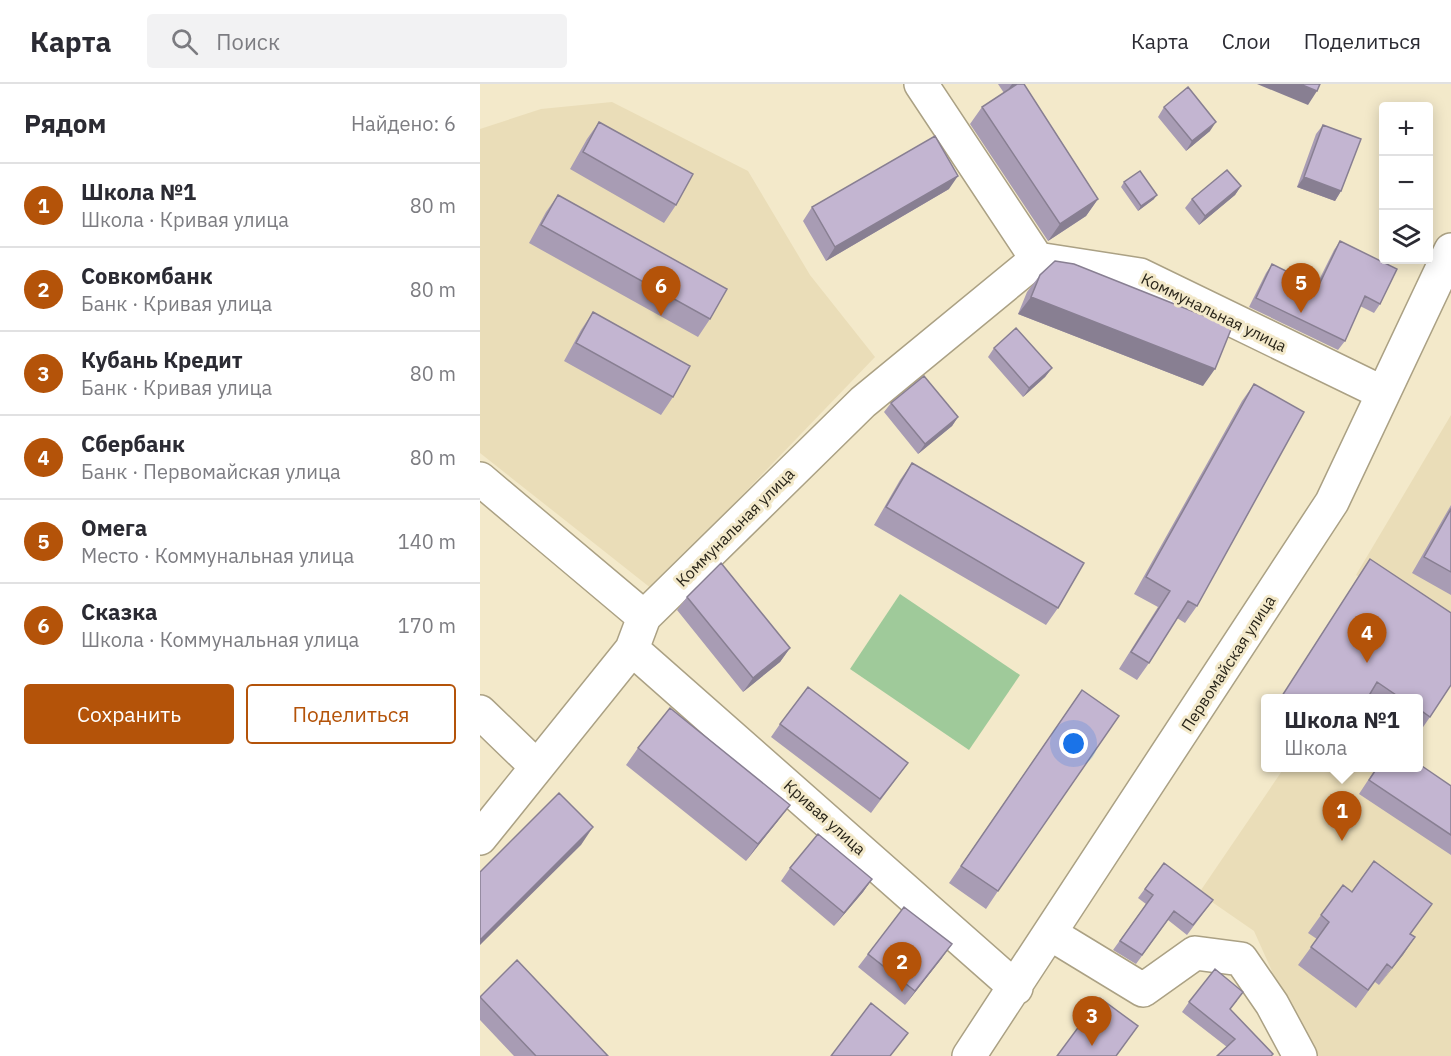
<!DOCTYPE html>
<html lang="ru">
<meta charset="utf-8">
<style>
:root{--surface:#fff;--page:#f2f2f3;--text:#2b2b33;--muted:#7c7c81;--line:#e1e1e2;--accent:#b45309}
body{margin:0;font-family:"IBM Plex Sans",sans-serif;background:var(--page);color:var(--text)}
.controls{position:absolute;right:18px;top:18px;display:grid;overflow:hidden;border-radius:6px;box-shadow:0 3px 15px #0003}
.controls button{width:54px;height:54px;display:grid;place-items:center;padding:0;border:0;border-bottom:2px solid var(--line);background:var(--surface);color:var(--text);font:30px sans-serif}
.you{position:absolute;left:594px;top:660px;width:21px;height:21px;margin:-15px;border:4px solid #fff;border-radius:50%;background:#1a73e8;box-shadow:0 0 0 9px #1a73e833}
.badge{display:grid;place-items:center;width:39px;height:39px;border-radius:50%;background:var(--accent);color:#fff;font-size:20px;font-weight:700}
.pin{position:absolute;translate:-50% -50px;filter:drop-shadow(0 2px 3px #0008)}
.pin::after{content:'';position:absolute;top:32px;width:21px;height:18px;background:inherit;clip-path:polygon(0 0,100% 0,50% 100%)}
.popup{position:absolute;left:781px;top:610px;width:162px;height:78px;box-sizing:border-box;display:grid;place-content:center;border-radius:6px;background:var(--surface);filter:drop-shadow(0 2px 4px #0005);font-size:20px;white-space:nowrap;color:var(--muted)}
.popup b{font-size:22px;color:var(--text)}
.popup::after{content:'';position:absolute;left:50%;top:100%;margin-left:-12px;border:12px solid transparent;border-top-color:var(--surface)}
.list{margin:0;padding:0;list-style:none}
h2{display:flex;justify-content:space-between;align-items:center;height:78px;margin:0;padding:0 24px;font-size:26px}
h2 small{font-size:20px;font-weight:400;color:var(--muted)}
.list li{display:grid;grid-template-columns:39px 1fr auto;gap:18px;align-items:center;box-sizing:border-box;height:84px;padding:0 24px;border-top:2px solid var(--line)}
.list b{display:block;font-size:22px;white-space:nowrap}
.list p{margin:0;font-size:20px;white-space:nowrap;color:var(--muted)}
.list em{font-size:20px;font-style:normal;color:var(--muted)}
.actions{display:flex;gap:12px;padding:18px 24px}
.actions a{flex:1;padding:14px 0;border:2px solid var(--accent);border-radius:6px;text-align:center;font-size:21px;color:var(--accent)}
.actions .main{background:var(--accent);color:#fff}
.icon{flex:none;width:33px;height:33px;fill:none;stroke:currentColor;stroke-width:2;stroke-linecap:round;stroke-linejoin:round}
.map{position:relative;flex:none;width:971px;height:972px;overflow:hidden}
header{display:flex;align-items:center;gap:36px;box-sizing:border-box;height:84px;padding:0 30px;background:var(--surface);border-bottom:2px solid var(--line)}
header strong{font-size:28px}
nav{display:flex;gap:33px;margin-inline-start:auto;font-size:21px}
.search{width:420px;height:54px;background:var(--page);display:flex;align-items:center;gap:15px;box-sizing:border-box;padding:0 21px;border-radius:6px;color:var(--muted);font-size:22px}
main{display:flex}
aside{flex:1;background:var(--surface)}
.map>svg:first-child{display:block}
</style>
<header>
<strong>Карта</strong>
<div class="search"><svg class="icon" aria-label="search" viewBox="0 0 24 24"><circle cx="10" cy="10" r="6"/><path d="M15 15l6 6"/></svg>Поиск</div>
<nav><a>Карта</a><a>Слои</a><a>Поделиться</a></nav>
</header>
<main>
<aside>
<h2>Рядом<small>Найдено: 6</small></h2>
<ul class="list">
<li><span class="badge">1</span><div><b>Школа №1</b><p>Школа · Кривая улица</p></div><em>80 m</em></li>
<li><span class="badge">2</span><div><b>Совкомбанк</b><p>Банк · Кривая улица</p></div><em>80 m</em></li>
<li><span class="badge">3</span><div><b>Кубань Кредит</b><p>Банк · Кривая улица</p></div><em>80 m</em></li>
<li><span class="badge">4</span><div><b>Сбербанк</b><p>Банк · Первомайская улица</p></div><em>80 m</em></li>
<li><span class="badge">5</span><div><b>Омега</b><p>Место · Коммунальная улица</p></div><em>140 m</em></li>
<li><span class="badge">6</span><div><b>Сказка</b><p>Школа · Коммунальная улица</p></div><em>170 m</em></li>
</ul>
<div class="actions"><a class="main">Сохранить</a><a>Поделиться</a></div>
</aside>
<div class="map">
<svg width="971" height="972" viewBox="0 0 971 972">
<rect width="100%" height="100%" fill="#f3e9ca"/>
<!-- built -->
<path fill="#eaddb8" d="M 132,18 L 268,87 L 330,191 L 395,273 L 172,505 L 0,369 L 0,45 L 61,25 Z
M 971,331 L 971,548 L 876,491 Z
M 804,684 L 938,684 L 971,705 L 971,972 L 830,972 L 774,847 L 719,809 Z"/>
<!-- green -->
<path fill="#9fca9a" d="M 420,510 L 540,591 L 489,666 L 370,585 Z"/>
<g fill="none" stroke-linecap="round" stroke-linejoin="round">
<defs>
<path id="minor" d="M 441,0 L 557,175
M 0,395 L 164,533
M 152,565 L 536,904
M 0,628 L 57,683
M 0,754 L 152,565 L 164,533 L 383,318 L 557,175 L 660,191 L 903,309
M 571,850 L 663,906 L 715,869 L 761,875 L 792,920 L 820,972
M 489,972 L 852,418 L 971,166"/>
</defs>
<!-- minor casing -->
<use href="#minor" stroke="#aba184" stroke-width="36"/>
<!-- minor -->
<use href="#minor" stroke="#fff" stroke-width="33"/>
</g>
<!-- wall -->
<path fill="#a89cb4" d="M 518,0 L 544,0 L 618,115 L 606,132 L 568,157 L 490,40 L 502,23 L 524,9 Z
M 684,23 L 730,47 L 706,67 L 678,33 Z
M 119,38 L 196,121 L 184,139 L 90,85 L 107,55 Z
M 843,41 L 861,107 L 855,117 L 817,103 L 836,50 Z
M 644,98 L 674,115 L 658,127 L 641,103 Z
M 761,102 L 755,111 L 719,141 L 705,124 L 712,115 Z
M 469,105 L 346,177 L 323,137 L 332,123 Z
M 78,111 L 230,235 L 218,253 L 49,159 L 66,128 Z
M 860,157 L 900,220 L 894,229 L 880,222 L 865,257 L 858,266 L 769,223 L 786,189 L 792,180 L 836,202 L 854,166 Z
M 560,191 L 723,302 L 538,230 L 547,208 Z
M 113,228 L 193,313 L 181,331 L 84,277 L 101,246 Z
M 514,264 L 572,284 L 565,293 L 543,313 L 508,273 Z
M 774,300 L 717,522 L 705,539 L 697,534 L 669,579 L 657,596 L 639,585 L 678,523 L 654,510 L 762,317 Z
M 411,319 L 478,333 L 472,342 L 438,370 L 404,328 Z
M 432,379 L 578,524 L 566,541 L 394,441 L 420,396 Z
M 971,421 L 971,511 L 932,489 Z
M 890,475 L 950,633 L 939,649 L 939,615 L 800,615 Z
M 207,513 L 310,564 L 300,578 L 263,608 L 197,526 Z
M 602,606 L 518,807 L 506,825 L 469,799 Z
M 786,636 L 786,645 L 781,643 Z
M 300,640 L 428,679 L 391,729 L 291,653 Z
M 158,664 L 310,721 L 297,738 L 266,777 L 146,681 Z
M 896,684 L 939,684 L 971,702 L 971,771 L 879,710 Z
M 684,779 L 733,816 L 707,851 L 688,836 L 656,880 L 633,866 L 666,820 L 658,814 Z
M 310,784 L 392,795 L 383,808 L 354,842 L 301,797 Z
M 841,831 L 931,850 L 935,853 L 899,901 L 895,898 L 876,924 L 818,881 L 837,855 L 828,849 Z
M 388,870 L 462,874 L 425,921 L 378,883 Z
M 0,912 L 128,972 L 34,972 L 0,936 Z
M 757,917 L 750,925 L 793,970 L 747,963 L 702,928 L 709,918 Z"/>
<!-- shaded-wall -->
<path fill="#887f92" d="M 532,0 L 539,0 L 525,10 Z
M 777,0 L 820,0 L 837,7 L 828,21 Z
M 736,38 L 730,47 L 706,67 L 712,57 Z
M 478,92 L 469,105 L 346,177 L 355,163 Z
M 824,93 L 861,107 L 855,117 L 817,103 Z
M 761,102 L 755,111 L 719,141 L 725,132 Z
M 677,111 L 674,115 L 658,127 L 661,122 Z
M 618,115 L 606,132 L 568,157 L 580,140 Z
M 551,213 L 735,285 L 723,302 L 538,230 Z
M 572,284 L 565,293 L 543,313 L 549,304 Z
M 478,333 L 472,342 L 438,370 L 445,360 Z
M 310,564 L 300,578 L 263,608 L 273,594 Z
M 310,721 L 297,738 L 266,777 L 278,760 Z
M 113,743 L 101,761 L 0,861 L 0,856 Z
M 392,795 L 383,808 L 354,842 L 364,829 Z
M 935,853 L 923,871 L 899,901 L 912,884 Z
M 472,860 L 462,874 L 425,921 L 435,907 Z"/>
<!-- building -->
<path fill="#c3b5d1" stroke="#887f92" stroke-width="1.5" d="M 537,0 L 544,0 L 618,115 L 580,140 L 502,23 Z
M 820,0 L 840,0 L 837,7 Z
M 708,3 L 736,38 L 712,57 L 684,23 Z
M 119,38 L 213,90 L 196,121 L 103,68 Z
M 843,41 L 881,55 L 861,107 L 824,93 Z
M 455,52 L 478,92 L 355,163 L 332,123 Z
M 747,86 L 761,102 L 725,132 L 712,115 Z
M 660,87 L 677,111 L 661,122 L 644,98 Z
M 78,111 L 247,205 L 230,235 L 61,141 Z
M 860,157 L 917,185 L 900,220 L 885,212 L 865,257 L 776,214 L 792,180 L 838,203 Z
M 575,177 L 594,180 L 752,243 L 735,285 L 551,213 L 560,191 Z
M 113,228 L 210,282 L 193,313 L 96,259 Z
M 536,244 L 572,284 L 549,304 L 514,264 Z
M 444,292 L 478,333 L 445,360 L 411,319 Z
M 774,300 L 824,328 L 717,522 L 708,517 L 669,579 L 651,568 L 690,507 L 666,493 Z
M 432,379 L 604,479 L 578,524 L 406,423 Z
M 971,425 L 971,488 L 944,473 Z
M 890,475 L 971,529 L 971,601 L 950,633 L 939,625 L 939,615 L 922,615 L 897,598 L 887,615 L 800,615 Z
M 241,479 L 310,564 L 273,594 L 207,513 Z
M 328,603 L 428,679 L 400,715 L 300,640 Z
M 602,606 L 639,632 L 518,807 L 481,782 Z
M 190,624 L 310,721 L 278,760 L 158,664 Z
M 939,680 L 971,702 L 971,751 L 889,696 L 897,684 L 939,684 Z
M 79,709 L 113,743 L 0,856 L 0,788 Z
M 338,750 L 392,795 L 364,829 L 310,784 Z
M 894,777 L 952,820 L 930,850 L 935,853 L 912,884 L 907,880 L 888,906 L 831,863 L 849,838 L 841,831 L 863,801 L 872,808 Z
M 684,779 L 733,816 L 713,841 L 694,827 L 662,871 L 640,857 L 673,811 L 665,805 Z
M 424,823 L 472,860 L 435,907 L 388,870 Z
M 37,876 L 128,972 L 56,972 L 0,913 Z
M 735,885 L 763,908 L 750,925 L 793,970 L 791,972 L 737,972 L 755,955 L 709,918 Z
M 620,914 L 658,942 L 636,972 L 577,972 Z
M 391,919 L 428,949 L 410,972 L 351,972 Z"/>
<g text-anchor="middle" stroke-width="6" stroke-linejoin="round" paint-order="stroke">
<!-- street labels -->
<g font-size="16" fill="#282419" stroke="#f3e9ca">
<text transform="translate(734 228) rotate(26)" y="6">Коммунальная улица</text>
<text transform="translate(255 443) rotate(-45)" y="6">Коммунальная улица</text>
<text transform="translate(748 579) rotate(-57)" y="6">Первомайская улица</text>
<text transform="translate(345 733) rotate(42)" y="6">Кривая улица</text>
</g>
</g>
</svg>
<div class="controls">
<button>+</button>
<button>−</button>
<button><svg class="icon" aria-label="layers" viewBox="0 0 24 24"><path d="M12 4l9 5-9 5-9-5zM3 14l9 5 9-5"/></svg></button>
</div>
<div class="you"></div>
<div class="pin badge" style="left:862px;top:757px">1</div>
<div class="popup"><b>Школа №1</b>Школа</div>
<div class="pin badge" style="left:422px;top:908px">2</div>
<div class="pin badge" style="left:612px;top:962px">3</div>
<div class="pin badge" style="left:887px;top:579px">4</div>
<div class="pin badge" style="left:821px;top:229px">5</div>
<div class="pin badge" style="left:181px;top:232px">6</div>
</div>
</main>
